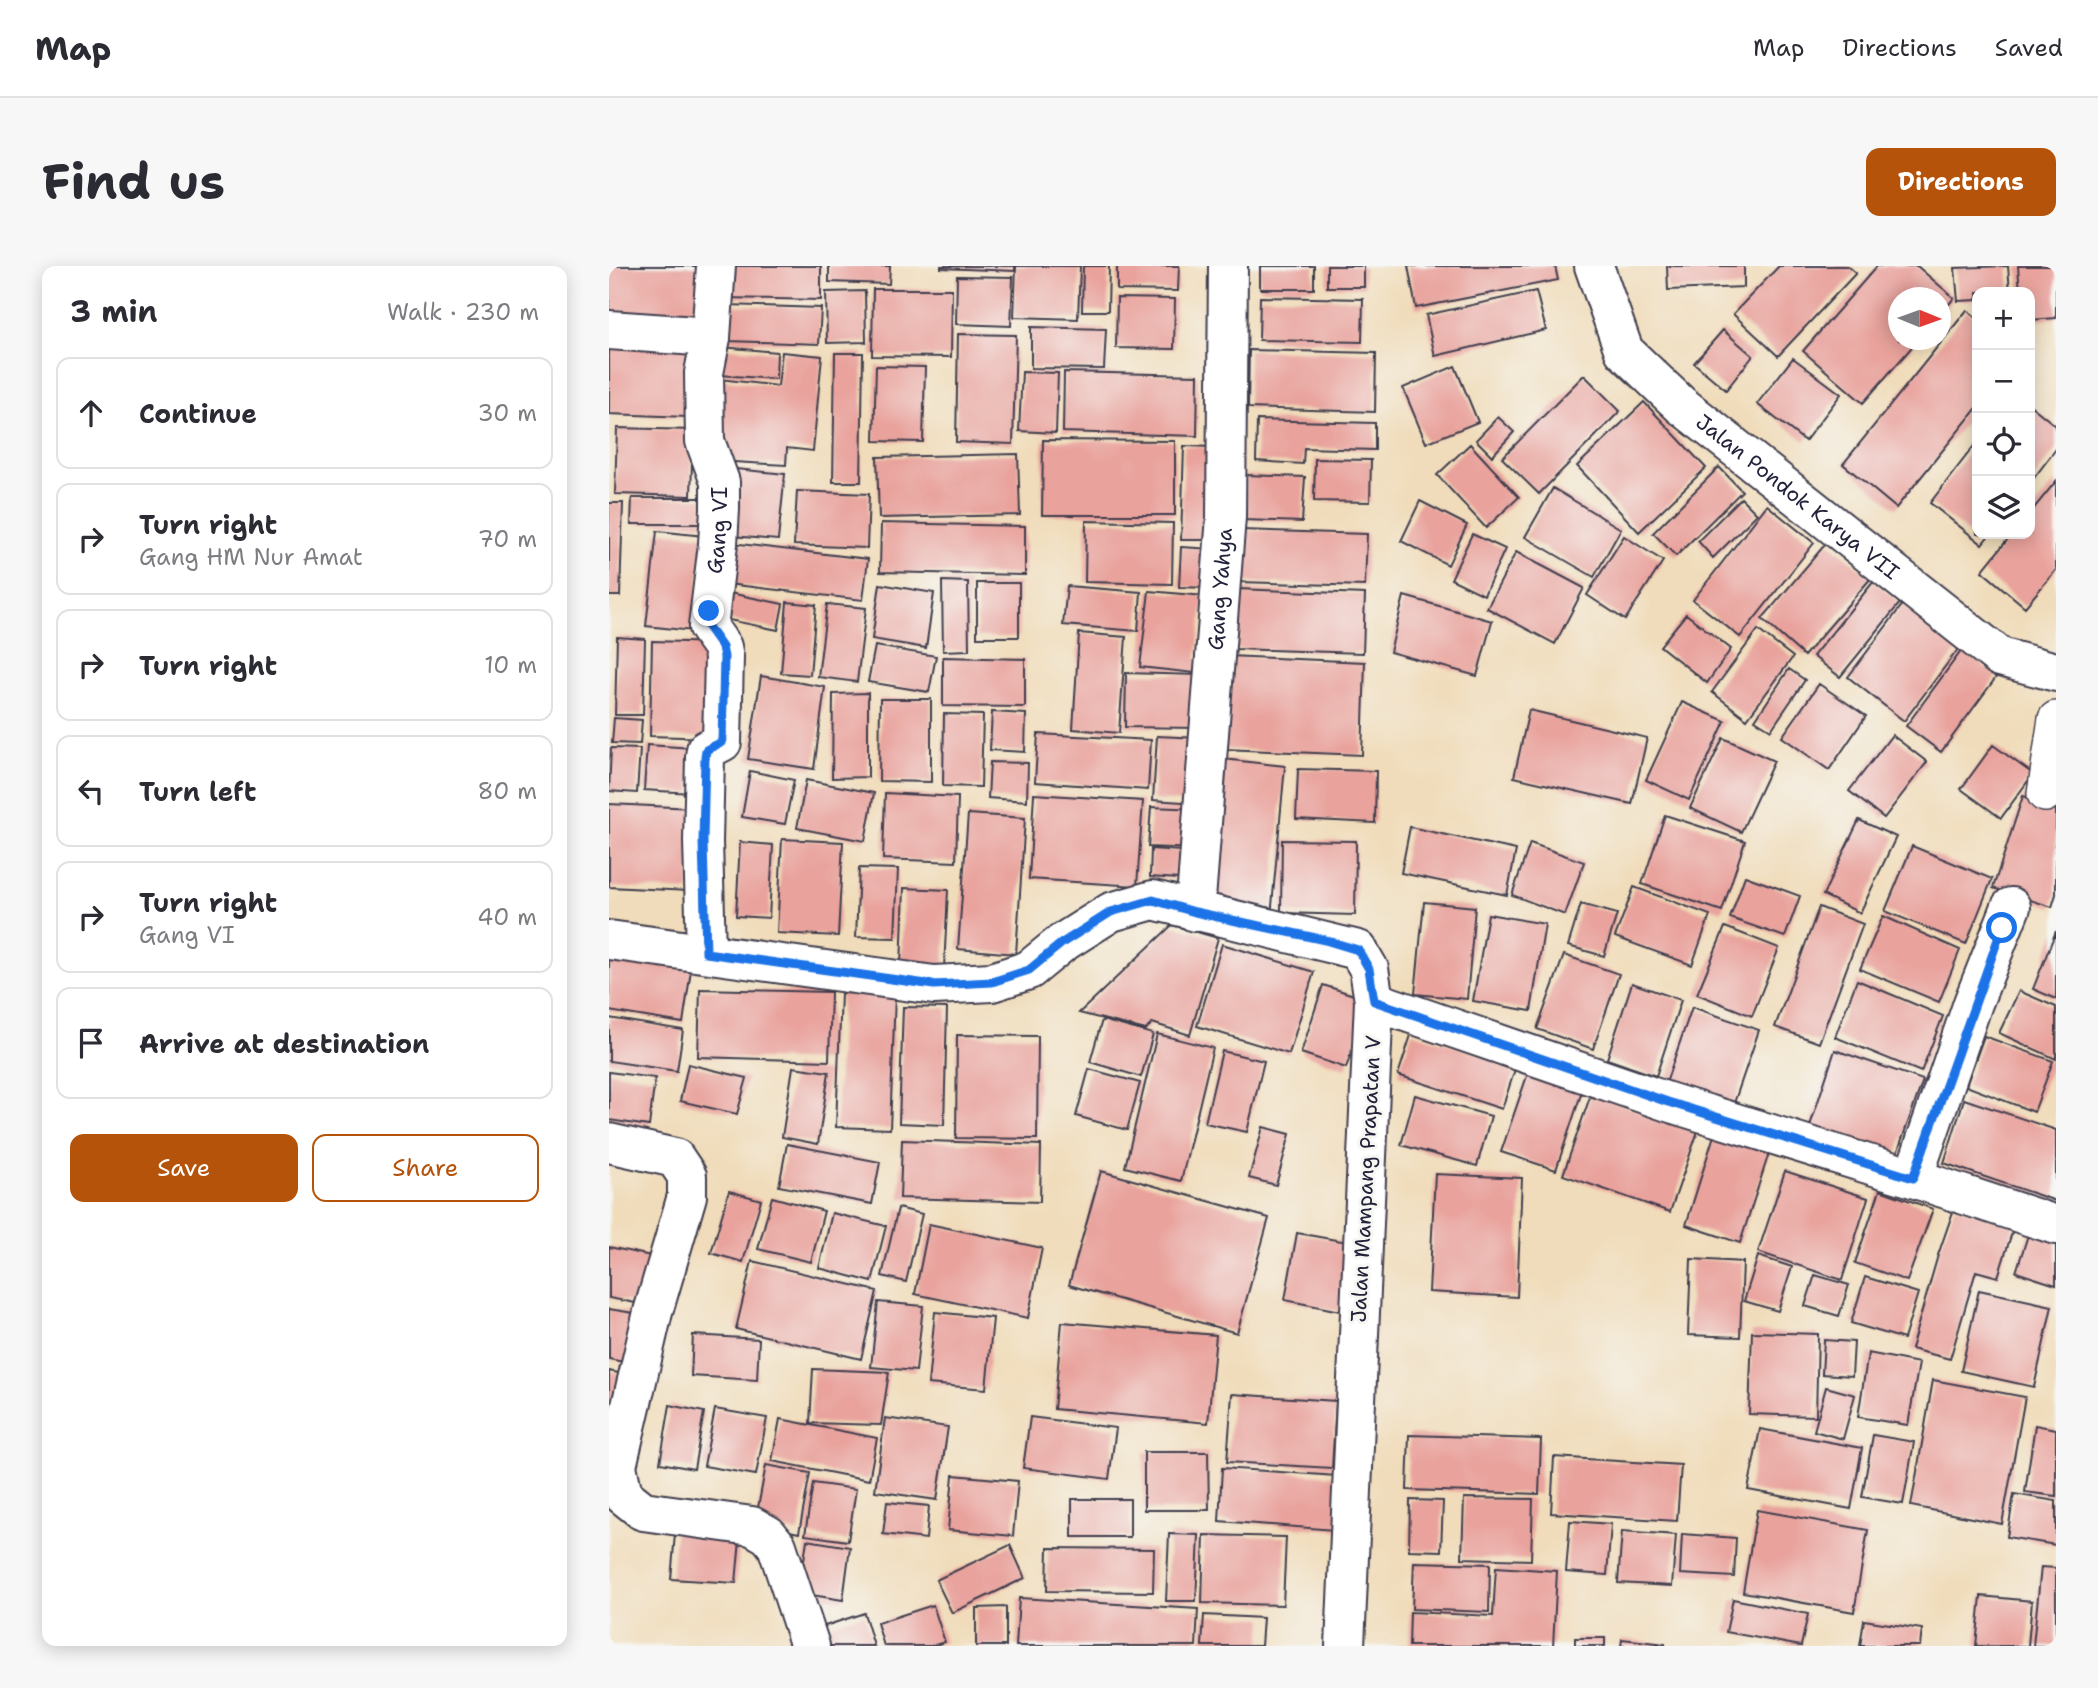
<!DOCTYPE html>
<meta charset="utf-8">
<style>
:root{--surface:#fff;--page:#f7f7f7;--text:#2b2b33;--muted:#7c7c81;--line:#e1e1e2;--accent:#b45309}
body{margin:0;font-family:"Shantell Sans",sans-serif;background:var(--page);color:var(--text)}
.controls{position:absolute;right:21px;top:21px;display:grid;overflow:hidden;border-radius:14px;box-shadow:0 4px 18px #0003}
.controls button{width:63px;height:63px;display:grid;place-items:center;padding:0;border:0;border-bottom:2px solid var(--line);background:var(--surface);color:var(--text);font:35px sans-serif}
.compass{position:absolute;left:1279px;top:21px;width:63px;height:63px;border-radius:50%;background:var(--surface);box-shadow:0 4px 18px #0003;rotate:91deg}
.stop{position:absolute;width:21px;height:21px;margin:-16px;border:5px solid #1a73e8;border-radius:50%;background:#fff}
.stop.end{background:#1a73e8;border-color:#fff;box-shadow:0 2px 7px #0008}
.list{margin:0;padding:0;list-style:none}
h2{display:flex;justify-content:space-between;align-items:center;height:91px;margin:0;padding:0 28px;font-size:30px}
h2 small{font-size:23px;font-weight:400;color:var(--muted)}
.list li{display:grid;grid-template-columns:46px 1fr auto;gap:21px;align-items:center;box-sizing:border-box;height:112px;margin:0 14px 14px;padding:0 14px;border:2px solid var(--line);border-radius:14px}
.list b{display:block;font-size:26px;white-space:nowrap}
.list p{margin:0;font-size:23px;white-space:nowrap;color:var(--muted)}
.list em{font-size:23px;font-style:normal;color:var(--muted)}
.actions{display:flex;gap:14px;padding:21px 28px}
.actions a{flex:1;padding:16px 0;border:2px solid var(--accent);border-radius:14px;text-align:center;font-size:24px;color:var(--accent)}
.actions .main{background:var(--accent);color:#fff}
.icon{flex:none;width:38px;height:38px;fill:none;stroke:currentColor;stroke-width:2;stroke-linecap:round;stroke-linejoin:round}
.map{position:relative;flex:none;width:1447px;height:1380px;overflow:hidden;border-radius:14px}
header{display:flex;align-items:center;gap:42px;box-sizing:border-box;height:98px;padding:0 35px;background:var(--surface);border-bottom:2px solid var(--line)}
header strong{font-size:33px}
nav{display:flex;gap:38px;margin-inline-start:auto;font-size:24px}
.intro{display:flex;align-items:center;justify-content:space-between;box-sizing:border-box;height:168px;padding:0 42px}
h1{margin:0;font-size:49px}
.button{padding:18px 32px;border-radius:14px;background:var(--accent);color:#fff;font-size:24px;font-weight:700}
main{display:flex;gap:42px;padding:0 42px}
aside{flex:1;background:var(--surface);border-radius:14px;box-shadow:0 4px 18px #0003}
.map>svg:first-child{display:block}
</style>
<header>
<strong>Map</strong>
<nav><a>Map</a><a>Directions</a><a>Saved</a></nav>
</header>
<div class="intro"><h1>Find us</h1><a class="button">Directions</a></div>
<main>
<aside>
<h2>3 min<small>Walk · 230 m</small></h2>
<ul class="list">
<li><svg class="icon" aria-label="ahead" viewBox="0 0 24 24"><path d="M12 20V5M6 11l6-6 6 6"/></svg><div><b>Continue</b></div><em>30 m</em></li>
<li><svg class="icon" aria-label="right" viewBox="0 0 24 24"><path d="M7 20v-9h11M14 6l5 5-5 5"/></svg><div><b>Turn right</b><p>Gang HM Nur Amat</p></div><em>70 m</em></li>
<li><svg class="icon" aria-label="right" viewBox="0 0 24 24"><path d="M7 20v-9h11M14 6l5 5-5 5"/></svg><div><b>Turn right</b></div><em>10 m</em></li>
<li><svg class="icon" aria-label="left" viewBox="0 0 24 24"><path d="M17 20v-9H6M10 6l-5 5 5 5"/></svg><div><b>Turn left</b></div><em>80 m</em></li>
<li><svg class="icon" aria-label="right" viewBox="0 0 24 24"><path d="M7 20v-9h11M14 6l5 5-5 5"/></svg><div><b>Turn right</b><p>Gang VI</p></div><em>40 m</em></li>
<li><svg class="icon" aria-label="arrive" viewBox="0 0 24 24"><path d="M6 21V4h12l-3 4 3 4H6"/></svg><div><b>Arrive at destination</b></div></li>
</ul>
<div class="actions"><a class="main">Save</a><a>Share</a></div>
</aside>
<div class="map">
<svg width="1447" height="1380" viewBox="0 0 1447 1380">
<rect width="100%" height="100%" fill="#f6f6f2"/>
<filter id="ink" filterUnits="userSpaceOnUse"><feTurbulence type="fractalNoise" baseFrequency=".0143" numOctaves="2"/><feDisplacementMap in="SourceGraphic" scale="14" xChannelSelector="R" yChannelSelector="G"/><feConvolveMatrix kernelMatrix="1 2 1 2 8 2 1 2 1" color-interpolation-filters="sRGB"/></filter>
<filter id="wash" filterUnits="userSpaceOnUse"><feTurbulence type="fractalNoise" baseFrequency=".00686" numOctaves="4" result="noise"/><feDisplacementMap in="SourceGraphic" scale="28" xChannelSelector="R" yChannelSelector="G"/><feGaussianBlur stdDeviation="1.57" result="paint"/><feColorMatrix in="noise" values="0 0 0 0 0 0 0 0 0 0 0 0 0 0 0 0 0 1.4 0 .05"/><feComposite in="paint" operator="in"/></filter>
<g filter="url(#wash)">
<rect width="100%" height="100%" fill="#f0dcba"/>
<g id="blocks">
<!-- building -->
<path fill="#e9a29c" d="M 0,0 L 96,0 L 89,59 L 0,48 Z
M 116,0 L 212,0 L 212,34 L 116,32 Z
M 220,0 L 281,0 L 280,18 L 220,16 Z
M 332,0 L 406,0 L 406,5 L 332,2 Z
M 407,0 L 471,0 L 469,53 L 405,51 Z
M 474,0 L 500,0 L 499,45 L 473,45 Z
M 508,0 L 570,0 L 569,25 L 508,24 Z
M 651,0 L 705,0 L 705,23 L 651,23 Z
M 718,0 L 755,0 L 755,21 L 718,21 Z
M 799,0 L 946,0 L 949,14 L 807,42 Z
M 1058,0 L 1135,0 L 1135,21 L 1059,24 Z
M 1170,0 L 1239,0 L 1247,7 L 1169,90 L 1124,48 Z
M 1268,0 L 1308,0 L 1345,32 L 1332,48 L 1332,32 L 1290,32 L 1290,74 L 1309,74 L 1254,137 L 1194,85 Z
M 1399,0 L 1401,26 L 1368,26 L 1368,34 L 1349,35 L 1346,2 Z
M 1409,0 L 1447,0 L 1447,52 L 1421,54 L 1421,26 L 1411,26 Z
M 348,10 L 404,11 L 402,60 L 347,58 Z
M 264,23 L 343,23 L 342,91 L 263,90 Z
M 256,25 L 257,76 L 218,77 L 217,26 Z
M 927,25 L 937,64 L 826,90 L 817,49 Z
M 651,31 L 754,33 L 753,76 L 650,74 Z
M 508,32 L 566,33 L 565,83 L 507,82 Z
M 119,39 L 212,42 L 210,78 L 119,75 Z
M 1358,44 L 1368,52 L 1368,142 L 1287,242 L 1234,198 Z
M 422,61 L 497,63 L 495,103 L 422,102 Z
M 1114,64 L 1144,90 L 1117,124 L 1085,97 Z
M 349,68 L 407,69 L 404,178 L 347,176 Z
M 0,74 L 81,78 L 79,151 L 0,148 Z
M 112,81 L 168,86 L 167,113 L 111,109 Z
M 640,84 L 767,87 L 766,146 L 639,142 Z
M 173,86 L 213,90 L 204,185 L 178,182 L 177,199 L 108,195 L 111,113 L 169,120 Z
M 226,87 L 254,87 L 252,216 L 224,216 Z
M 1184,92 L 1232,128 L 1196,175 L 1148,138 Z
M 267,100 L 316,101 L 314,176 L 265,175 Z
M 846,100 L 869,156 L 817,177 L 794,122 Z
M 413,106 L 449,107 L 447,167 L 410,165 Z
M 455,106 L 589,109 L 588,170 L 454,166 Z
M 975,109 L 1011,145 L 930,228 L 893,192 Z
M 1035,136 L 1097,202 L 1030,266 L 968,200 Z
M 1421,139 L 1447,160 L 1447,183 L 1421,217 Z
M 889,151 L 905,166 L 883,190 L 867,174 Z
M 648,154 L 766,157 L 766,184 L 695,182 L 694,198 L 647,195 Z
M 8,162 L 84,164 L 82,230 L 6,228 Z
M 434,174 L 566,175 L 566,249 L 433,249 Z
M 1368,176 L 1368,268 L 1381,268 L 1373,278 L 1321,237 Z
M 861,178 L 910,231 L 877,262 L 828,209 Z
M 575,180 L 605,181 L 602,274 L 572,274 Z
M 409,188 L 411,249 L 270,252 L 268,191 Z
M 706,193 L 762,194 L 761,236 L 705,235 Z
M 1110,201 L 1133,225 L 1067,290 L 1044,267 Z
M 117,202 L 176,208 L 169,274 L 112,269 Z
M 637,209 L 696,211 L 693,256 L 635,254 Z
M 1447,215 L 1447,304 L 1416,341 L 1373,305 L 1403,268 L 1421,268 L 1421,247 Z
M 944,222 L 1012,263 L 985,311 L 916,271 Z
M 188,225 L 260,228 L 258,282 L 185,279 Z
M 23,232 L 97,232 L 97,258 L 22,258 Z
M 1132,232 L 1148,248 L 1104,292 L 1089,275 Z
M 811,235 L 858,259 L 839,299 L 792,275 Z
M 0,237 L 14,237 L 11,330 L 0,330 Z
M 1158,239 L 1205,277 L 1131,371 L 1084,334 Z
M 477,255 L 564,257 L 563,318 L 476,316 Z
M 272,257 L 416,260 L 416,309 L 271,306 Z
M 632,264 L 758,268 L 756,320 L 631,316 Z
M 48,265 L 95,270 L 84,365 L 37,360 Z
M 863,268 L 896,283 L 875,329 L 842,313 Z
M 1015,270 L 1054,295 L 1016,354 L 978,329 Z
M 1219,275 L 1262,312 L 1195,390 L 1153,353 Z
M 114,276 L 259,293 L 254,334 L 110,317 Z
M 572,281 L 603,283 L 602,322 L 570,321 Z
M 907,286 L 975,322 L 946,378 L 878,342 Z
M 333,315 L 359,316 L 360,384 L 334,385 Z
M 1265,315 L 1291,337 L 1231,411 L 1204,390 Z
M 368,317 L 410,317 L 410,371 L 368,371 Z
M 271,318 L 325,327 L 317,382 L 263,373 Z
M 458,320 L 532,326 L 529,365 L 454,359 Z
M 629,323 L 756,328 L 754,387 L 626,383 Z
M 111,325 L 174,338 L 169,364 L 105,351 Z
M 540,325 L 595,330 L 586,407 L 531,401 Z
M 795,330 L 883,355 L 868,410 L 781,386 Z
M 178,336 L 207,339 L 201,409 L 172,407 Z
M 218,338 L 257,342 L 248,416 L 209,411 Z
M 1294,338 L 1350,382 L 1295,455 L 1239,411 Z
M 1077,348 L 1122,383 L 1098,417 L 1051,380 Z
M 1149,364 L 1184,391 L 1138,453 L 1103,426 Z
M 470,367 L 517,371 L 510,467 L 464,463 Z
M 8,371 L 36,373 L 34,449 L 6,449 Z
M 43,375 L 107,377 L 104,472 L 41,470 Z
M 266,380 L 327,390 L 320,426 L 259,416 Z
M 1353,384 L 1388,410 L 1332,486 L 1297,460 Z
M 618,390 L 756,396 L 753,489 L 615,483 Z
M 334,391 L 416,393 L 416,441 L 334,440 Z
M 1180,403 L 1196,414 L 1162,464 L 1146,454 Z
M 517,407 L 591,409 L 590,462 L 516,461 Z
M 152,410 L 216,421 L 205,503 L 139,493 Z
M 1210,418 L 1257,450 L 1220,504 L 1173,471 Z
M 259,427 L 259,511 L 223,512 L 224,428 Z
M 271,433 L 322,433 L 322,516 L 270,515 Z
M 1073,436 L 1116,455 L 1080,534 L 1037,514 Z
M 920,444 L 1038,472 L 1023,538 L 905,511 Z
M 383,446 L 417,448 L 416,486 L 381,484 Z
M 335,448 L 374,449 L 372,521 L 334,520 Z
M 5,452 L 33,454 L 31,478 L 3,477 Z
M 429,468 L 542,474 L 539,524 L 426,516 Z
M 1283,469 L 1318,496 L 1275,552 L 1240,525 Z
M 548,470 L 591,472 L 588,537 L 544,534 Z
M 1114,472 L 1165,495 L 1132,566 L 1081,542 Z
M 38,479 L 84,482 L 82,527 L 35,524 Z
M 1384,479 L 1424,508 L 1392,552 L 1352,523 Z
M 2,482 L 31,483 L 28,527 L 0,525 Z
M 614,493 L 676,500 L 662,651 L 600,645 Z
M 381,496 L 419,497 L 418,535 L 379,532 Z
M 689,503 L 767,505 L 766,557 L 687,553 Z
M 141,505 L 185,514 L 176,558 L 133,551 Z
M 197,514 L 265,527 L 256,575 L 188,562 Z
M 276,527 L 349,531 L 347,596 L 274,593 Z
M 425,528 L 534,535 L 528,620 L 420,613 Z
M 1414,530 L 1447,540 L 1447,628 L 1443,641 L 1384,622 Z
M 0,538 L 84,542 L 80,625 L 0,621 Z
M 542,541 L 589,543 L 588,583 L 539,581 Z
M 359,548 L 416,552 L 407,688 L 349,683 Z
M 1056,549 L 1136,575 L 1113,645 L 1033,618 Z
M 1250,554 L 1287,571 L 1251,647 L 1214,629 Z
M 801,561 L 907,584 L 898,629 L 792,607 Z
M 173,573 L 234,576 L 229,670 L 168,667 Z
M 673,574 L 747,575 L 746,649 L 672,647 Z
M 131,576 L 164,579 L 160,652 L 127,650 Z
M 921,577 L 975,596 L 956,649 L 903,629 Z
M 1303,580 L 1383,613 L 1357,678 L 1276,645 Z
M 542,583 L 587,586 L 585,614 L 541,611 Z
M 250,602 L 289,603 L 286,672 L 247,671 Z
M 1136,610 L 1191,630 L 1176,671 L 1121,652 Z
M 1025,621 L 1101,649 L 1083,699 L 1006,671 Z
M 295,622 L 339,624 L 335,702 L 292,701 Z
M 815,636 L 866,641 L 858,733 L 806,728 Z
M 972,638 L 1008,648 L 995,690 L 959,680 Z
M 1210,641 L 1254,658 L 1210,777 L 1166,761 Z
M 879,648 L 936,658 L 922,745 L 864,735 Z
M 1274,650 L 1351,684 L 1330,736 L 1251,703 Z
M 563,659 L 609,672 L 581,769 L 543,757 L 537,764 L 470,747 Z
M 1116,661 L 1170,682 L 1143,750 L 1088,728 Z
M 1447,665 L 1447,733 L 1424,723 Z
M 613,678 L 705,706 L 680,788 L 588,760 Z
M 0,685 L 83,697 L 74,757 L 0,745 Z
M 955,689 L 1010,708 L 984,783 L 928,763 Z
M 1248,714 L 1334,750 L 1312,806 L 1226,771 Z
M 1023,717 L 1072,734 L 1047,810 L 998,793 Z
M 714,719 L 760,734 L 737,802 L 692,787 Z
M 91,723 L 222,726 L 220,795 L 89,791 Z
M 1410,725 L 1447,741 L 1447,793 L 1390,767 Z
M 232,727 L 286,728 L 281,863 L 227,861 Z
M 294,741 L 338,742 L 335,859 L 290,857 Z
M 1083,741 L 1150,764 L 1123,843 L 1056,820 Z
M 0,752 L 74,764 L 68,805 L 0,795 Z
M 493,754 L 544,768 L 532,811 L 481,796 Z
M 803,766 L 907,800 L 893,843 L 789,809 Z
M 548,768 L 604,782 L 572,915 L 516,901 Z
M 348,769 L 429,770 L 428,873 L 347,872 Z
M 1375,770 L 1444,795 L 1425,846 L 1357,820 Z
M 1226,784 L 1314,814 L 1287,890 L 1201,860 Z
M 613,785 L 655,795 L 638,866 L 596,857 Z
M 79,798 L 138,812 L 128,848 L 71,835 Z
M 184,801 L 220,806 L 209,878 L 173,871 Z
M 480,803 L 531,817 L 518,864 L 467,850 Z
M 920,804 L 974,822 L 947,904 L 892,886 Z
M 0,806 L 46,812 L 40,860 L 0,854 Z
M 982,828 L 1089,865 L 1061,946 L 954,909 Z
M 806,829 L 882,850 L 868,900 L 792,879 Z
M 1355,833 L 1447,864 L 1447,935 L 1335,897 Z
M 654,861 L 681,868 L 667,919 L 640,912 Z
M 1106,866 L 1161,884 L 1131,977 L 1077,959 Z
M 293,874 L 432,879 L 431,936 L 291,932 Z
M 178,878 L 271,896 L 263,938 L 170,920 Z
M 492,905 L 660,952 L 628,1067 L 460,1019 Z
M 1176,905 L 1259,932 L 1233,1014 L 1149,986 Z
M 826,908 L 913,912 L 908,1031 L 820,1026 Z
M 1271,924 L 1324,943 L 1298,1015 L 1246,997 Z
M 120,925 L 152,934 L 134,996 L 102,987 Z
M 163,931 L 215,945 L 202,996 L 149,983 Z
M 1346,940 L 1405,960 L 1389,1011 L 1367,1005 L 1341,1093 L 1302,1083 L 1329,989 Z
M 289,942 L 313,948 L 297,1016 L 273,1010 Z
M 223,947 L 277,960 L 263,1016 L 210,1002 Z
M 320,958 L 433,982 L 419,1052 L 306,1028 Z
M 1421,963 L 1447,972 L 1447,1019 L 1407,1006 Z
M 688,967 L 744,977 L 731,1045 L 676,1034 Z
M 0,981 L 42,990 L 32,1038 L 0,1032 Z
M 1149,990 L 1183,1001 L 1169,1045 L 1135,1035 Z
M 1082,993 L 1134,996 L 1131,1071 L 1079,1069 Z
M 143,995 L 268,1025 L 252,1093 L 127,1063 Z
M 1206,1009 L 1240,1019 L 1230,1050 L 1196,1040 Z
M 1256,1011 L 1309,1027 L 1295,1073 L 1242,1057 Z
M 1370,1024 L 1443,1040 L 1425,1121 L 1352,1105 Z
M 269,1036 L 314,1040 L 307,1105 L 262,1101 Z
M 0,1043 L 37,1049 L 29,1099 L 0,1093 Z
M 326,1046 L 384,1052 L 377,1123 L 319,1118 Z
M 453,1056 L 607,1069 L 599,1157 L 445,1143 Z
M 1143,1066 L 1209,1068 L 1207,1150 L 1140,1148 Z
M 84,1069 L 150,1073 L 148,1114 L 82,1110 Z
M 1215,1074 L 1245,1076 L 1243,1110 L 1213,1108 Z
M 1259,1087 L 1310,1097 L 1299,1159 L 1249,1151 Z
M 204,1103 L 280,1106 L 272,1159 L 201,1157 Z
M 0,1105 L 24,1110 L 0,1170 Z
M 1324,1114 L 1416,1131 L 1393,1258 L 1302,1240 Z
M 1217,1121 L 1246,1129 L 1234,1173 L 1205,1165 Z
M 623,1128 L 727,1135 L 723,1202 L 618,1196 Z
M 61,1139 L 95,1146 L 85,1203 L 51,1197 Z
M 106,1143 L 158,1152 L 147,1209 L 95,1200 Z
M 421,1151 L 507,1162 L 500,1213 L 414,1202 Z
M 276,1152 L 339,1161 L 328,1234 L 266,1225 Z
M 171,1153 L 268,1172 L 260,1214 L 163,1195 Z
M 1426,1159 L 1447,1163 L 1447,1230 L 1416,1226 Z
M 1151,1163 L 1253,1182 L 1242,1243 L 1139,1224 Z
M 800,1169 L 932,1173 L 930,1228 L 798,1224 Z
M 1264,1169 L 1305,1176 L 1294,1238 L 1253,1231 Z
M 535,1186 L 599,1186 L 600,1244 L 535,1244 Z
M 945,1191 L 1072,1199 L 1068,1255 L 942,1247 Z
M 157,1199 L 201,1207 L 190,1267 L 146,1258 Z
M 613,1202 L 742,1211 L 738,1265 L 610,1255 Z
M 344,1209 L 409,1215 L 404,1270 L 339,1264 Z
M 204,1217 L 247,1223 L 239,1275 L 196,1269 Z
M 1405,1228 L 1447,1235 L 1447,1279 L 1398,1271 Z
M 855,1232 L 924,1233 L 922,1294 L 853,1292 Z
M 463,1233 L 521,1233 L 521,1271 L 463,1271 Z
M 801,1234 L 834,1235 L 832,1285 L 800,1284 Z
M 278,1236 L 320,1240 L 317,1273 L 274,1268 Z
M 1148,1244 L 1259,1264 L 1245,1346 L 1134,1326 Z
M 961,1255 L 1002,1258 L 998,1309 L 957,1306 Z
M 67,1257 L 132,1262 L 127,1317 L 62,1313 Z
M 1013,1265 L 1067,1269 L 1063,1320 L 1009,1317 Z
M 560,1268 L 590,1269 L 587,1335 L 557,1335 Z
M 1073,1268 L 1127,1272 L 1125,1311 L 1071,1308 Z
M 595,1269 L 677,1271 L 674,1339 L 593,1337 Z
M 198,1274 L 241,1281 L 234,1334 L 190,1327 Z
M 401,1279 L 416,1312 L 343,1347 L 327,1314 Z
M 439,1282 L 545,1283 L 544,1326 L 438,1325 Z
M 805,1296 L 881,1298 L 880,1346 L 803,1343 Z
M 887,1301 L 948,1305 L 944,1380 L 800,1380 L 801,1346 L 884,1350 Z
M 1432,1301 L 1447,1302 L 1447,1380 L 1424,1380 Z
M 1372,1330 L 1423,1335 L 1419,1380 L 1367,1380 Z
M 410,1332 L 589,1343 L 587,1380 L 407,1380 Z
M 1124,1333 L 1199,1348 L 1192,1380 L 1117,1366 Z
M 324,1339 L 336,1376 L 322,1380 L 275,1380 L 268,1357 Z
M 397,1341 L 397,1380 L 367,1380 L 367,1342 Z
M 255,1347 L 265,1380 L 216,1380 L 210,1362 Z
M 595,1349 L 654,1352 L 652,1380 L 593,1380 Z
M 1255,1354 L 1313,1363 L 1311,1380 L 1251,1380 Z
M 966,1372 L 996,1372 L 996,1380 L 966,1380 Z
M 1013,1373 L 1056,1378 L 1056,1380 L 1012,1380 Z"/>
</g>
</g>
<g filter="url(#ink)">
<use href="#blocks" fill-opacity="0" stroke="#413e4e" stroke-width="2"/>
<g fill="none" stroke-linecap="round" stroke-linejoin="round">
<defs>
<path id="service" d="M 1436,528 L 1447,453"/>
<g id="minor">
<path id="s1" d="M 985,0 L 1015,85 L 1072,139 L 1391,391 L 1447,406"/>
<path d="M 0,64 L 102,71"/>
<path id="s2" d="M 586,646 L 617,251 L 619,0"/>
<path d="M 0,674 L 325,719 L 383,716 L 420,704 L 453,677 L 502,646 L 544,634 L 749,684 L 760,703 L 765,735 L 736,1380"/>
<path id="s3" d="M 97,687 L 94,575 L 96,491 L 97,484 L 113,476 L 115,391 L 113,381 L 99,361 L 109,278 L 111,243 L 111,216 L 96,175 L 95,107 L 102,71 L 107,0"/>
<path d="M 765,735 L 1059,836 L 1304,912 L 1447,959"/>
<path d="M 0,877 L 66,892 L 78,910 L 78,930 L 44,1046 L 8,1200 L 14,1229 L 34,1245 L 143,1260 L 159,1269 L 168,1280 L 201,1380"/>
<path d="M 1304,912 L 1364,737 L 1402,641"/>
</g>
</defs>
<!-- service casing -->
<use href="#service" stroke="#413e4e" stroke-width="38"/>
<!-- minor casing -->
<use href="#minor" stroke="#413e4e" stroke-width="42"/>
<!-- service -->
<use href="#service" stroke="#fff" stroke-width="35"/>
<!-- minor -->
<use href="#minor" stroke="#fff" stroke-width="38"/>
</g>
</g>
<g fill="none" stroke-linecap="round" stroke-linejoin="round" filter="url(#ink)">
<!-- route -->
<path stroke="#1a73e8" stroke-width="9" d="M 100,345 L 99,361 L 113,381 L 115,391 L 113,476 L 97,484 L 96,491 L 94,575 L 97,687 L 325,719 L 383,716 L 420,704 L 453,677 L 502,646 L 544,634 L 586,646 L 716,674 L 749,684 L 760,703 L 765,735 L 1059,836 L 1304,912 L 1393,662"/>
</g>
<g text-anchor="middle" stroke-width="6" stroke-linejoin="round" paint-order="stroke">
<!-- street labels -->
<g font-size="21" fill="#22223b" stroke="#f6f6f2">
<text dy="7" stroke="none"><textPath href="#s1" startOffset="317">Jalan Pondok Karya VII</textPath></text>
<text dy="7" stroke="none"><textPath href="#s3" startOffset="438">Gang VI</textPath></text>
<text dy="7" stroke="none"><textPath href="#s2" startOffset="324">Gang Yahya</textPath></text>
<text transform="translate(757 913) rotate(-87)" y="7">Jalan Mampang Prapatan V</text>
</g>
</g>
</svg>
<div class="controls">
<button>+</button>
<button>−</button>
<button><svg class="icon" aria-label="locate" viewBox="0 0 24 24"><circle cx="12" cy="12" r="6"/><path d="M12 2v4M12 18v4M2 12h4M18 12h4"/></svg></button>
<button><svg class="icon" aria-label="layers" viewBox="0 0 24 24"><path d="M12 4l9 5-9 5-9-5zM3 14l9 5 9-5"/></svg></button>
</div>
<svg class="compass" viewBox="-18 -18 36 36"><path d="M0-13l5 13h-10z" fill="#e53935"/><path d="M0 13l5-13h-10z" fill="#7c7c81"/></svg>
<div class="stop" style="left:1393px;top:662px"></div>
<div class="stop end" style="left:100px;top:345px"></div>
</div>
</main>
